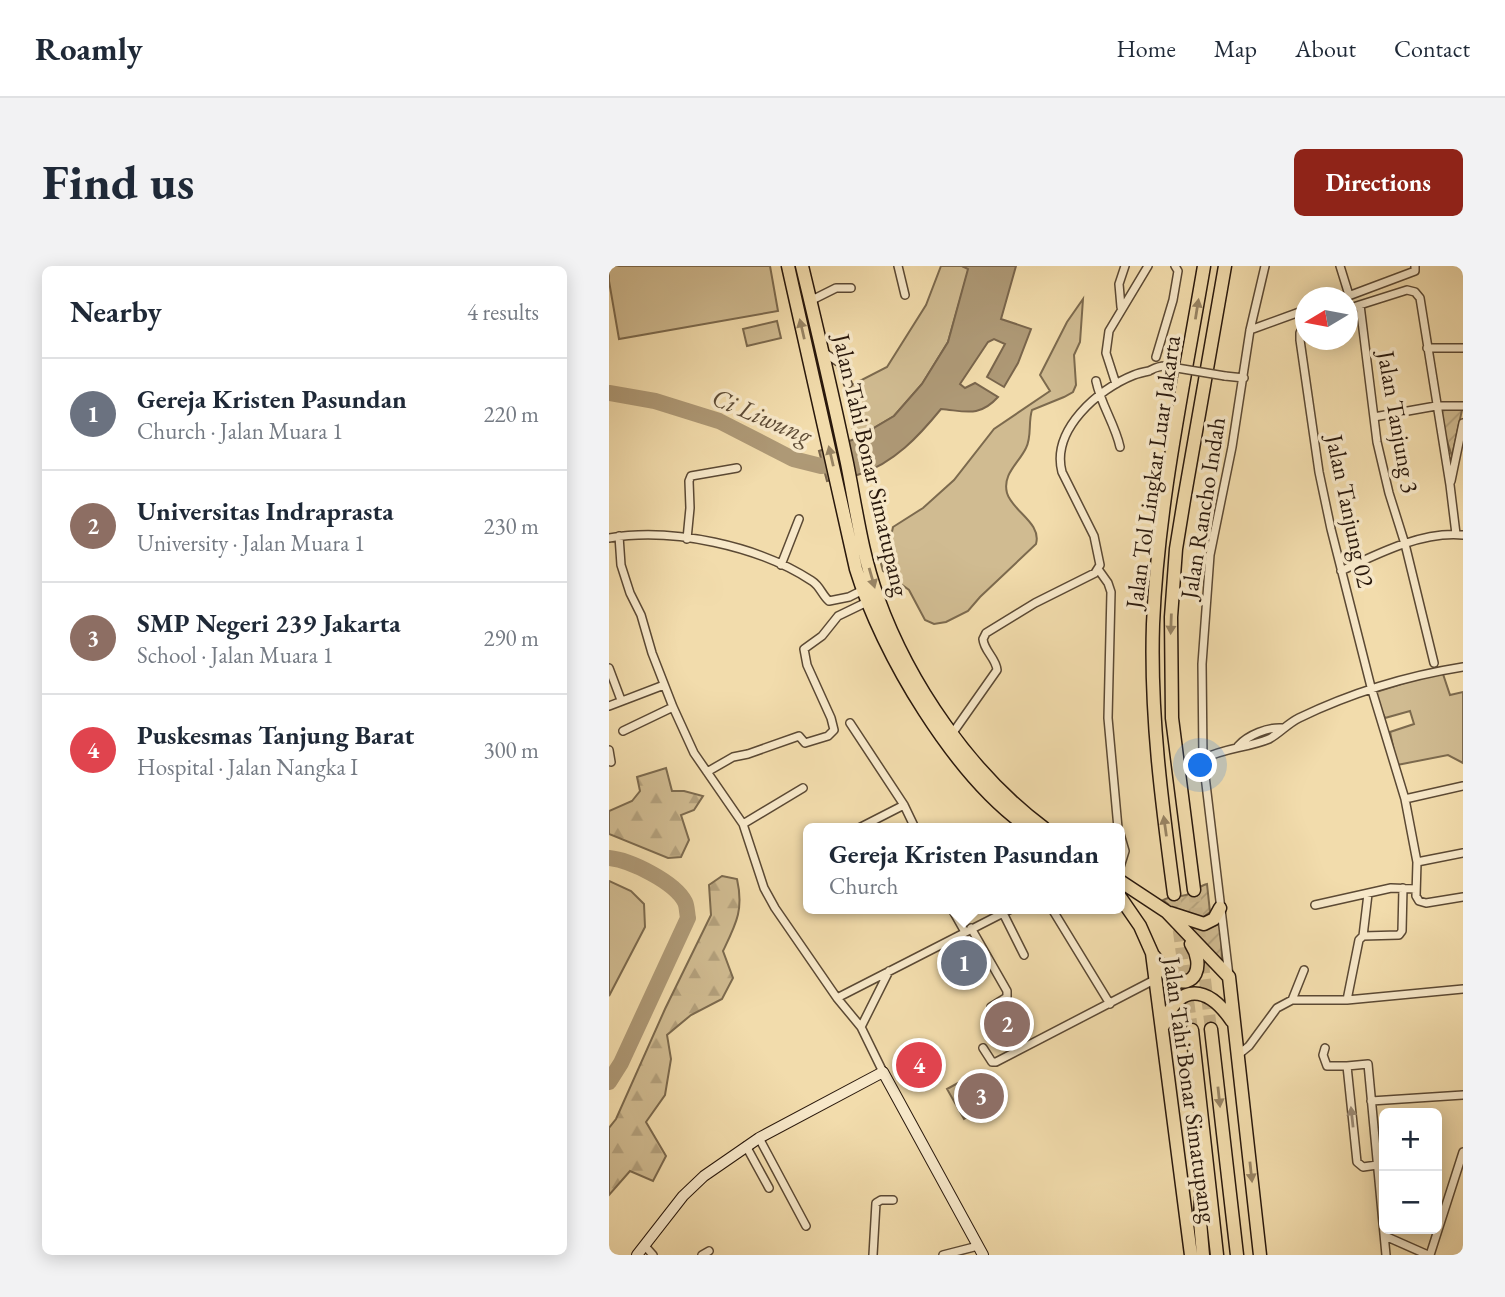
<!DOCTYPE html>
<meta charset="utf-8">
<style>
:root{--surface:#fff;--page:#f2f2f3;--text:#1f2937;--muted:#747a83;--line:#e0e1e3;--accent:#8f2418}
body{margin:0;font-family:"EB Garamond",serif;background:var(--page);color:var(--text)}
.controls{position:absolute;right:21px;bottom:21px;display:grid;overflow:hidden;border-radius:10px;box-shadow:0 4px 18px #0003}
.controls button{width:63px;height:63px;display:grid;place-items:center;padding:0;border:0;border-bottom:2px solid var(--line);background:var(--surface);color:var(--text);font:35px sans-serif}
.compass{position:absolute;left:686px;top:21px;width:63px;height:63px;border-radius:50%;background:var(--surface);box-shadow:0 4px 18px #0003;rotate:260deg}
.you{position:absolute;left:592px;top:500px;width:24px;height:24px;margin:-18px;border:5px solid #fff;border-radius:50%;background:#1a73e8;box-shadow:0 0 0 10px #1a73e833}
.badge{display:grid;place-items:center;width:46px;height:46px;border-radius:50%;background:var(--accent);color:#fff;font-size:23px;font-weight:700}
.pin{position:absolute;translate:-50% -50%;border:4px solid #fff;box-shadow:0 2px 7px #0006}
.popup{position:absolute;left:194px;top:557px;width:322px;height:91px;box-sizing:border-box;display:grid;place-content:center;border-radius:10px;background:var(--surface);filter:drop-shadow(0 2px 5px #0005);font-size:23px;white-space:nowrap;color:var(--muted)}
.popup b{font-size:26px;color:var(--text)}
.popup::after{content:'';position:absolute;left:50%;top:100%;margin-left:-14px;border:14px solid transparent;border-top-color:var(--surface)}
.list{margin:0;padding:0;list-style:none}
h2{display:flex;justify-content:space-between;align-items:center;height:91px;margin:0;padding:0 28px;font-size:30px}
h2 small{font-size:23px;font-weight:400;color:var(--muted)}
.list li{display:grid;grid-template-columns:46px 1fr auto;gap:21px;align-items:center;box-sizing:border-box;height:112px;padding:0 28px;border-top:2px solid var(--line)}
.list b{display:block;font-size:26px;white-space:nowrap}
.list p{margin:0;font-size:23px;white-space:nowrap;color:var(--muted)}
.list em{font-size:23px;font-style:normal;color:var(--muted)}
.map{position:relative;flex:none;width:854px;height:989px;overflow:hidden;border-radius:10px}
header{display:flex;align-items:center;gap:42px;box-sizing:border-box;height:98px;padding:0 35px;background:var(--surface);border-bottom:2px solid var(--line)}
header strong{font-size:33px}
nav{display:flex;gap:38px;margin-inline-start:auto;font-size:24px}
.intro{display:flex;align-items:center;justify-content:space-between;box-sizing:border-box;height:168px;padding:0 42px}
h1{margin:0;font-size:49px}
.button{padding:18px 32px;border-radius:10px;background:var(--accent);color:#fff;font-size:24px;font-weight:700}
main{display:flex;gap:42px;padding:0 42px}
aside{flex:1;background:var(--surface);border-radius:10px;box-shadow:0 4px 18px #0003}
.map>svg:first-child{display:block}
</style>
<header>
<strong>Roamly</strong>
<nav><a>Home</a><a>Map</a><a>About</a><a>Contact</a></nav>
</header>
<div class="intro"><h1>Find us</h1><a class="button">Directions</a></div>
<main>
<aside>
<h2>Nearby<small>4 results</small></h2>
<ul class="list">
<li><span class="badge" style="background:#6b7280">1</span><div><b>Gereja Kristen Pasundan</b><p>Church · Jalan Muara 1</p></div><em>220 m</em></li>
<li><span class="badge" style="background:#8d6e63">2</span><div><b>Universitas Indraprasta</b><p>University · Jalan Muara 1</p></div><em>230 m</em></li>
<li><span class="badge" style="background:#8d6e63">3</span><div><b>SMP Negeri 239 Jakarta</b><p>School · Jalan Muara 1</p></div><em>290 m</em></li>
<li><span class="badge" style="background:#e0444e">4</span><div><b>Puskesmas Tanjung Barat</b><p>Hospital · Jalan Nangka I</p></div><em>300 m</em></li>
</ul>
</aside>
<div class="map">
<svg width="854" height="989" viewBox="0 0 854 989">
<defs>
<pattern id="forest-firs" width="22" height="20" patternUnits="userSpaceOnUse" patternTransform="scale(1.75)"><rect width="22" height="20" fill="#d0bb91"/><path d="M5 1l3.5 6h-7zM16 11l3.5 6h-7z" fill="#b3a07c"/></pattern>
<pattern id="garden-furrows" width="10" height="10" patternUnits="userSpaceOnUse" patternTransform="scale(1.75)"><rect width="10" height="10" fill="#d0bb91"/><path d="M-1 1l2-2M0 10L10 0M9 11l2-2" fill="none" stroke="#b3a07c"/></pattern>
</defs>
<rect width="100%" height="100%" fill="#f2dcac"/>
<filter id="stains"><feTurbulence type="fractalNoise" baseFrequency=".00286" numOctaves="4"/><feColorMatrix values="0 0 0 0 .2 0 0 0 0 .09 0 0 0 0 .02 0 0 0 .5 -.17"/></filter>
<radialGradient id="worn" r=".72"><stop offset=".6" stop-color="#630" stop-opacity="0"/><stop offset="1" stop-color="#630" stop-opacity=".3"/></radialGradient>
<!-- grass -->
<path fill="#d0bb91" stroke="#7c6a4e" stroke-width="2" d="M 0,0 L 161,0 L 169,45 L 10,73 L 0,15 Z
M 332,0 L 353,0 L 360,2 L 339,76 L 313,118 L 285,150 L 246,173 L 235,123 L 278,101 L 317,39 Z
M 474,33 L 471,76 L 465,89 L 467,119 L 464,126 L 455,131 L 423,144 C 419,156 423,171 417,182 C 410,197 393,208 398,227 C 403,245 433,257 427,278 L 371,331 L 359,345 L 337,356 L 325,358 L 316,354 L 300,324 L 274,305 L 271,294 L 280,280 L 284,261 L 314,242 L 345,214 L 385,163 L 441,125 L 431,109 L 458,56 Z
M 168,55 L 172,72 L 138,80 L 134,63 Z
M 833,405 L 841,429 L 854,426 L 854,497 L 839,489 L 788,499 L 781,466 L 805,458 L 801,445 L 776,452 L 764,427 Z
M 0,615 L 22,625 L 35,638 L 36,661 L 0,730 Z
M 358,812 L 375,842 L 355,853 L 338,823 Z"/>
<!-- forest -->
<path fill="url(#forest-firs)" stroke="#7c6a4e" stroke-width="2" d="M 57,502 L 63,525 L 75,525 L 94,530 L 85,544 L 72,549 L 80,574 L 72,591 L 59,592 L 0,568 L 0,545 L 23,535 L 31,525 L 28,511 Z
M 113,610 L 128,613 C 135,644 127,658 114,685 L 124,712 L 113,733 L 82,749 L 58,769 L 62,793 L 56,829 L 37,856 L 57,890 L 44,915 L 21,905 L 0,929 L 0,862 L 7,853 L 56,743 L 102,649 L 100,619 Z"/>
<!-- garden -->
<path fill="url(#garden-furrows)" stroke="#7c6a4e" stroke-width="2" d="M 827,143 L 853,144 L 843,190 Z
M 598,618 L 601,646 L 592,653 L 565,643 L 554,634 C 561,630 569,631 577,629 C 585,627 589,620 598,618 Z
M 612,658 L 613,701 L 584,664 Z"/>
<!-- water -->
<path fill="#ae9976" stroke="#79654c" stroke-width="2" d="M 353,0 L 407,0 L 392,53 L 422,63 L 409,97 L 395,121 L 378,111 L 396,78 L 385,73 L 379,76 L 351,118 L 356,122 L 366,117 L 389,131 C 370,152 356,145 332,143 C 310,170 285,197 251,208 C 241,212 229,213 218,215 L 210,185 L 246,173 L 285,150 L 313,118 L 339,76 L 359,3 Z"/>
<g fill="none" stroke-linecap="round" stroke-linejoin="round">
<!-- river -->
<path stroke="#ae9976" stroke-width="16" d="M 0,127 L 46,135 L 110,155 L 184,193 L 212,200 L 233,197
M 0,592 C 21,594 66,616 76,636 C 78,640 78,647 79,652 L 12,797 L 0,816"/>
<!-- highway-tunnel -->
<path stroke="#cab58c" stroke-width="12" stroke-dasharray="12 6" stroke-linecap="butt" d="M 585,624 L 602,763
M 565,628 L 583,764"/>
<defs>
<path id="street" d="M 289,0 L 296,29
M 731,0 L 740,29
M 734,32 L 806,5 L 806,0
M 201,35 L 227,22 L 242,22
M 751,39 L 768,176 L 780,227 L 796,278 L 825,397
M 512,41 L 510,18 L 516,0
M 738,43 L 798,24 L 806,26 L 811,32 L 841,219 L 847,268
M 696,58 L 691,67 L 691,74 L 710,206 L 722,263 L 762,421 L 796,533 L 808,596 L 807,630 L 810,635 L 817,637 L 854,631
M 641,64 L 696,44
M 818,82 L 854,82
M 214,86 L 231,97 L 239,118
M 547,91 L 564,34 L 569,5 L 566,0
M 616,110 L 635,112
M 487,115 C 492,139 506,158 511,181
M 507,118 L 497,87 L 500,65 L 539,0
M 765,151 L 827,140 L 854,140
M 842,215 L 854,157
M 10,270 L 12,299 L 21,327 L 32,349 L 43,387 L 64,441 L 85,487 L 134,558 L 155,622 L 166,642 L 228,732 L 252,761 L 274,806
M 0,272 C 63,261 150,280 203,315 C 211,320 213,329 220,335 L 240,331 L 254,324
M 78,273 L 81,242 L 80,215 L 82,210 L 128,202
M 172,299 L 190,253
M 489,303 L 499,317 L 502,326 L 499,452 L 509,562
M 732,305 C 768,288 813,265 854,269
M 0,402 L 12,434
M 0,440 L 55,419
M 241,457 L 295,539 L 250,562
M 14,465 L 64,441
M 343,468 L 388,404 C 387,392 375,385 374,373 L 377,367 L 426,337 L 486,307 L 491,299 L 485,270 L 453,206 C 442,164 489,123 525,109 C 530,107 535,106 540,105 C 546,102 549,100 556,100
M 629,480 C 639,469 659,461 673,462
M 0,484 L 2,496
M 594,493 C 615,482 638,482 660,473 C 671,467 678,458 690,452 C 742,427 797,410 854,401
M 98,506 L 124,491 L 139,488 L 190,470 L 196,477 L 219,470 L 225,464 L 222,452 L 198,399 L 195,383 L 213,370 L 229,350 L 258,336
M 796,533 L 854,520
M 295,539 L 306,562
M 134,558 L 194,522
M 511,568 L 516,585 L 511,601
M 808,596 L 854,587
M 706,639 L 782,622 L 807,623
M 343,643 L 356,666
M 443,643 L 501,738
M 394,647 L 415,689
M 362,662 L 398,725 L 398,731 L 382,741
M 754,670 L 790,669 L 793,665 L 794,622
M 620,710 L 594,493 L 593,398 L 601,289 L 623,181 L 641,64 L 656,0
M 228,732 L 402,643
M 683,734 L 695,704
M 738,734 L 750,674 L 754,670 L 759,628
M 252,761 L 280,705
M 374,782 L 383,796 L 387,796 L 547,713
M 716,782 L 714,789 L 718,800 L 738,800
M 629,789 L 640,780 L 668,742 L 683,734 L 738,734 L 854,723
M 762,835 L 854,829
M 150,872 L 197,960
M 137,880 L 160,922
M 768,899 L 754,901 L 748,896 L 738,800 L 759,798 L 777,989
M 776,970 L 819,989
M 36,980 L 44,989
M 93,989 L 100,985
M 264,989 L 267,937 L 272,934 L 284,934
M 334,989 L 369,980
M 821,989 L 854,886"/>
<path id="secondary" d="M 28,989 L 74,930 L 95,910 L 150,872 L 274,806 L 374,989"/>
<path id="highway" d="M 179,0 L 247,303 C 273,388 346,511 420,562
M 193,0 C 209,66 224,131 238,197 C 247,242 253,289 269,332 C 300,418 362,508 435,562
M 511,615 L 558,646 L 620,711 L 651,989
M 585,624 L 563,452 L 562,351 L 567,283 L 575,234 L 616,0
M 565,628 C 553,538 541,449 544,358 C 549,238 575,118 595,0
M 511,631 L 531,660 L 543,687 L 582,989
M 561,647 L 595,658 L 605,653 L 611,642
M 545,690 C 550,697 556,708 563,712 C 586,725 596,699 582,678
M 554,760 C 570,715 599,720 623,755
M 602,763 L 628,989
M 583,764 L 608,989
M 593,909 L 591,955 L 594,989"/>
</defs>
<!-- street casing -->
<use href="#street" stroke="#5b4934" stroke-width="10"/>
<!-- secondary casing -->
<use href="#secondary" stroke="#29180c" stroke-width="12"/>
<!-- highway casing -->
<use href="#highway" stroke="#29180c" stroke-width="15"/>
<!-- street -->
<use href="#street" stroke="#f7e8c9" stroke-width="7"/>
<!-- secondary -->
<use href="#secondary" stroke="#f7e8c9" stroke-width="10"/>
<!-- highway -->
<use href="#highway" stroke="#f2dcac" stroke-width="12"/>
<defs>
<path id="street-bridge" d="M 556,100 L 616,110"/>
</defs>
<!-- street-bridge casing -->
<use href="#street-bridge" stroke="#5b4934" stroke-width="10" stroke-linecap="butt"/>
<!-- street-bridge -->
<use href="#street-bridge" stroke="#f7e8c9" stroke-width="7"/>
</g>
<!-- one-way arrows -->
<defs><path id="oneway-solid" d="M-6-.8H1V-3.2L6.5 0L1 3.2V.8H-6Z" transform="scale(1.75)"/></defs>
<g fill="#988464">
<use href="#oneway-solid" transform="translate(588 43) rotate(-81)"/>
<use href="#oneway-solid" transform="translate(193 63) rotate(-103)"/>
<use href="#oneway-solid" transform="translate(222 190) rotate(-103)"/>
<use href="#oneway-solid" transform="translate(263 312) rotate(74)"/>
<use href="#oneway-solid" transform="translate(562 358) rotate(92)"/>
<use href="#oneway-solid" transform="translate(556 560) rotate(-98)"/>
<use href="#oneway-solid" transform="translate(610 831) rotate(84)"/>
<use href="#oneway-solid" transform="translate(642 906) rotate(84)"/>
</g>
<use fill="#9a8a74" href="#oneway-solid" transform="translate(743 851) rotate(-96)"/>
<g text-anchor="middle" stroke-width="7" stroke-linejoin="round" paint-order="stroke">
<!-- street labels -->
<g font-size="24" fill="#29180c" stroke="#f7e8c9">
<text transform="translate(789 156) rotate(80)" y="8">Jalan Tanjung 3</text>
<text transform="translate(262 199) rotate(77)" y="8">Jalan Tahi Bonar Simatupang</text>
<text transform="translate(544 206) rotate(-82)" y="8">Jalan Tol Lingkar Luar Jakarta</text>
<text transform="translate(594 242) rotate(-81)" y="8">Jalan Rancho Indah</text>
<text transform="translate(741 245) rotate(78)" y="8">Jalan Tanjung 02</text>
<text transform="translate(581 824) rotate(82)" y="8">Jalan Tahi Bonar Simatupang</text>
</g>
<!-- water labels -->
<g font-size="26" font-style="italic" fill="#5e4c36" stroke="#f7e8c9">
<text transform="translate(153 150) rotate(23)" y="9">Ci Liwung</text>
</g>
</g>
<rect width="100%" height="100%" filter="url(#stains)"/>
<rect width="100%" height="100%" fill="url(#worn)"/>
</svg>
<div class="controls">
<button>+</button>
<button>−</button>
</div>
<svg class="compass" viewBox="-18 -18 36 36"><path d="M0-13l5 13h-10z" fill="#e53935"/><path d="M0 13l5-13h-10z" fill="#747a83"/></svg>
<div class="you"></div>
<div class="pin badge" style="left:355px;top:697px;background:#6b7280">1</div>
<div class="popup"><b>Gereja Kristen Pasundan</b>Church</div>
<div class="pin badge" style="left:398px;top:758px;background:#8d6e63">2</div>
<div class="pin badge" style="left:372px;top:830px;background:#8d6e63">3</div>
<div class="pin badge" style="left:310px;top:799px;background:#e0444e">4</div>
</div>
</main>
